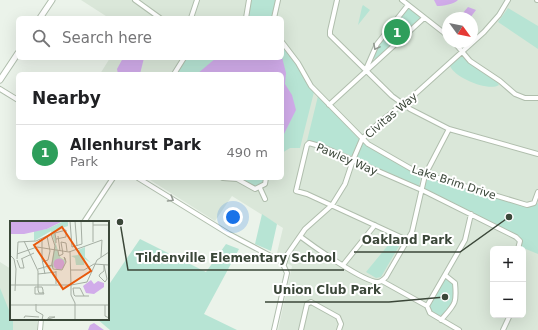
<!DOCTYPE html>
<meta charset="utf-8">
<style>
:root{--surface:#fff;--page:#f6f6f6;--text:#202124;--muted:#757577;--line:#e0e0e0;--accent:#d93025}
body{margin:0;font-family:"DejaVu Sans",sans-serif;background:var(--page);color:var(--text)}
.controls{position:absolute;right:12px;bottom:12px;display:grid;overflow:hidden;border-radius:6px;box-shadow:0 4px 16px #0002}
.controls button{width:36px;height:36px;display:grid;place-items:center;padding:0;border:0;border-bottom:1px solid var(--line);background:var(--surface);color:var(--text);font:20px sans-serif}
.compass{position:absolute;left:442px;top:12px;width:36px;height:36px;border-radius:50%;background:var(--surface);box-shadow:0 4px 16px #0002;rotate:123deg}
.you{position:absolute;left:233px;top:217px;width:14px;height:14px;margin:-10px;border:3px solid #fff;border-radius:50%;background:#1a73e8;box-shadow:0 0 0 6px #1a73e833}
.badge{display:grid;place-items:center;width:26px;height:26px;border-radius:50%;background:var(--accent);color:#fff;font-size:13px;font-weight:700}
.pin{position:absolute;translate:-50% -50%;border:2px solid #fff;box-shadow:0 1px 4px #0006}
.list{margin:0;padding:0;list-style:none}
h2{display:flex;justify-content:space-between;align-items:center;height:52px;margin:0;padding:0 16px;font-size:17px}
h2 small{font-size:13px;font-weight:400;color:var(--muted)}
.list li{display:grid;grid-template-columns:26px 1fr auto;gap:12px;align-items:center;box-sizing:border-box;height:56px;padding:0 16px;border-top:1px solid var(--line)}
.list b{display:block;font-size:15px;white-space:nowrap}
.list p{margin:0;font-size:13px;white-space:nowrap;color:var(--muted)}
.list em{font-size:13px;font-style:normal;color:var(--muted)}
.icon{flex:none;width:22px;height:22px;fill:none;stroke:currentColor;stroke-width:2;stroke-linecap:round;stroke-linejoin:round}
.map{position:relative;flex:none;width:538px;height:330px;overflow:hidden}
.search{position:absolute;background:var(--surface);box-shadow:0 4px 16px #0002;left:16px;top:16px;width:268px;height:44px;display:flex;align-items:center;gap:10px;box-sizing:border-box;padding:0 14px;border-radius:6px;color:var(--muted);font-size:15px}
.panel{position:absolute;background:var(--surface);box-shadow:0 4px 16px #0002;left:16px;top:72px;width:268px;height:108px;border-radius:6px}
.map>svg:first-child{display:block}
</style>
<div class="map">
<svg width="538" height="330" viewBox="0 0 538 330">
<rect width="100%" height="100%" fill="#ebf3ea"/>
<!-- residential -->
<path fill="#dae7d9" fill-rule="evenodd" d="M 81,0 L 538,0 L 538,330 L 278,330 L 292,266 L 276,257 L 283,228 L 232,196 L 215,221 L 147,178 L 282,178 L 282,74 L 100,74 L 110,58 L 282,58 L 282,18 L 109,18 ZM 448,18 L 472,18 L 472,42 L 448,42 ZM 493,249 L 523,249 L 523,315 L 493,315 Z
M 0,262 L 11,269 L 11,319 L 37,319 L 37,330 L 0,330 Z"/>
<!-- green -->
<path fill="#b7e4d4" d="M 251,0 L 276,0 L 272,18 L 248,18 Z
M 363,5 L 370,10 L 358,25 L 362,7 Z
M 408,8 L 419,16 L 420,19 L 375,59 L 373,58 L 378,45 Z
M 508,8 L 538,26 L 538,49 L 498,22 Z
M 282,45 L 293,58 L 308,86 L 314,92 L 300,148 L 290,148 L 282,153 L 282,74 L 176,74 L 179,65 L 189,58 L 282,58 Z
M 461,56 L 464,56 L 497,82 L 499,85 C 489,92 455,78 450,66 Z
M 318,96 L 359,139 L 352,156 L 319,143 L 307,141 Z
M 363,143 L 407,169 L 421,175 L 419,187 L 356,159 Z
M 428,177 L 526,206 L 531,206 L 538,203 L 538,254 L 521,247 L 520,237 L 424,189 Z
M 240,178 L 264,178 L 264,183 L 256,187 Z
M 262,214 L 277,224 L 271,251 L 255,244 Z
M 394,238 L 402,241 L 381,277 L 376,278 L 366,272 Z
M 140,239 L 206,272 L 226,244 L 239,249 L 204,314 L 237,330 L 110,330 L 97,319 L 108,319 L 108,286 Z
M 445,279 C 454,280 457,294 454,303 C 452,307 447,312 444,315 C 438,317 431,313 429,308 Z
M 0,288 L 13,320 L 13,330 L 0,330 Z"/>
<!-- water -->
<path fill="#d1acea" d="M 434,0 L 458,0 C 454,4 443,6 437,6 Z
M 468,7 L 476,10 L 470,18 L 467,18 L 462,14 Z
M 282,57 L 286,73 L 285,84 L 292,95 L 296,110 L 282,138 L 282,74 L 197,74 L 216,58 Z
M 123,58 L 144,58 L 140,74 L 118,74 L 117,69 Z
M 94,323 L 104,330 L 88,330 L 90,325 Z"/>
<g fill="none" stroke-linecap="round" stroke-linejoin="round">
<defs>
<path id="minor" d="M 135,0 L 160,18
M 337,0 L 330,31 L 330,35 L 392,96 L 410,109 L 449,129 L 538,154
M 402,0 L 448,36
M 537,0 L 538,0
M 191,18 L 197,0
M 246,18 L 249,0
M 274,18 L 278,0
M 282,42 L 298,63 L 311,86 L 368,144 L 415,171 L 527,205 L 534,203 L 538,192
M 454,42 L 470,61 L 500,81 L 515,94 L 525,98 L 538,98
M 366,69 L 377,44 L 408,5
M 174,74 L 184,58
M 0,89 L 18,100
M 329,105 L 424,18
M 138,178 L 229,234 L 282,262 L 287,273 L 274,330
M 223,178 L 237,179 L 255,189 L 265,184 L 266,178
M 260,188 L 265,199
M 84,222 L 113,178
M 301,237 C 313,246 365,283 378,282 C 381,282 384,279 386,277 L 412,232 L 425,175 L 449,129
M 407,240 L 307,194 L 296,191 L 307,145 L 309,143 L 323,147 L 424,191 L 516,237 L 520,241 L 518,249
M 284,264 L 287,255 L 305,229 L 332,205 L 345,184 L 353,160 L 362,139 L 381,121 L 413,96 L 484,32 L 499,15 L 508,0
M 343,265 L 375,225
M 382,281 L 427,306
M 441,320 C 455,304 457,304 455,283 L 445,275
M 40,330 L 41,319
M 301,330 L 307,304 L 311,302 L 338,317 L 341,324 L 339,330
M 459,330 L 430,313 L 427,306 L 465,240 L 471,214
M 503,330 L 510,315"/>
<path id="tertiary" d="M 40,18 L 52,0
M 0,80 L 18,53"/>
</defs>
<!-- minor casing -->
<use href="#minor" stroke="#b0bead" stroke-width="6"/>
<!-- tertiary casing -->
<use href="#tertiary" stroke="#b0bead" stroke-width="7"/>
<!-- minor -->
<use href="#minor" stroke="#fff" stroke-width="4"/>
<!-- tertiary -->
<use href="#tertiary" stroke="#fff" stroke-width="5"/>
</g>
<!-- one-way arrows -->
<defs><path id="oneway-chevron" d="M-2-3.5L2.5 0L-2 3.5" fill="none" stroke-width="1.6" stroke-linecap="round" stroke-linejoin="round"/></defs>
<g stroke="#939a92">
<use href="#oneway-chevron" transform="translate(376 47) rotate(118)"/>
<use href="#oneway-chevron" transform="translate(171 199) rotate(31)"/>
</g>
<g text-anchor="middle" stroke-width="4" stroke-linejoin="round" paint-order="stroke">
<!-- street labels -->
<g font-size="11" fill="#3b4739" stroke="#fff">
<text transform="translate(391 115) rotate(-40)" y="4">Civitas Way</text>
<text transform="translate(347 159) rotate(23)" y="4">Pawley Way</text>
<text transform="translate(454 182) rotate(18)" y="4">Lake Brim Drive</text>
</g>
</g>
<!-- overview -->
<g transform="translate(10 221)">
<rect width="99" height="99" fill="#ebf3ea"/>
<path d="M 54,0 L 58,0 L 58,5 L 45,9 L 46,23 L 50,36 L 56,40 L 51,49 L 42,46 L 35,48 L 41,44 L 45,23 L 41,10 L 24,20 L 24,10 L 37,8 ZM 75,26 L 75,36 L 81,42 L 75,38 L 74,44 L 66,44 L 65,37 L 61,35 L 68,34 L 68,29 Z" fill="#b7e4d4"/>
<path d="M 0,0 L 53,0 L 37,8 L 14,13 L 0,13 ZM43.5 43a5.5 5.5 0 1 1 11 0a5.5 5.5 0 1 1-11 0ZM 81,59 L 84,63 L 88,60 L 94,62 L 94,66 L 84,73 L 76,72 L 73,65 Z" fill="#d1acea"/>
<path fill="none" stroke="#a5aea3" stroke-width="1" d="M 60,0 L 62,26 L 72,23 L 71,0M 65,0 L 67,25M 83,4 L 99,4M 48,15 L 50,30M 32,18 L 32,38 L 35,53M 46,18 L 56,16 L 56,9 L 45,12 L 45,13 L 46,18 L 46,22M 14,20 L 28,50 L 28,69 L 29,72 L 33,72 L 33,69 L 32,66 L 25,66 L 25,73 L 34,73 L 33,71M 51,21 L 56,22 L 57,30M 83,21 L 83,0M 48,30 L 49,35 L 53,33 L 51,21M 7,33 L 27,26 L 59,31 L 92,19 L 91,36M 0,34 L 4,38 L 6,48 L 5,70M 7,38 L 8,21 L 26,20 L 41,13 L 45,25 L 42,43 L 43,48 L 52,49 L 56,41 L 55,37 L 54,36 L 55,39M 11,38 L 24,32M 7,39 L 10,47 L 14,47 L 12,38M 32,41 L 38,39 L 40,30 L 37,15M 94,44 L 94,50 L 90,53 L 89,55 L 95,61 L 97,58 L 94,44M 28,48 L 42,44M 61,49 L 74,49 L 84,43 L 99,44M 46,50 L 46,63M 28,53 L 46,51M 0,64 L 61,64 L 60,30M 74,75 L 70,67 L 63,67 L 64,74 L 65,75 L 79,75M 26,83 L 26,90 L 33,94 L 32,99M 0,84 L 99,84M 95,84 L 95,95 L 99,97M 14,97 L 15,95 L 29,96M 37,99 L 39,96 L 45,96 L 38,98M 65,99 L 65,82 L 61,74 L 61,64 L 77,61 L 87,39 L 99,31"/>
<path fill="#e8590c" fill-opacity="0.15" stroke="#e8590c" stroke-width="2" d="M 52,6 L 81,50 L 53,68 L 24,24 Z"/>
<rect width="99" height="99" fill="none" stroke="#3b4739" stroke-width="2"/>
</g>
<!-- callouts -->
<path fill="none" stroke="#3b4739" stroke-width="1.5" d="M509 217L460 252H354M120 222L128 270H344M445 297L389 302H265"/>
<g fill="#3b4739" stroke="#fff" stroke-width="1.5">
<circle cx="509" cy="217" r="4"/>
<circle cx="120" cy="222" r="4"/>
<circle cx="445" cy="297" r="4"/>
</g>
<g font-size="12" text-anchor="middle" font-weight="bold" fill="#3b4739" stroke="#fff" stroke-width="4" stroke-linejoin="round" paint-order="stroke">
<text x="407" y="244">Oakland Park</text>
<text x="236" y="262">Tildenville Elementary School</text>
<text x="327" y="294">Union Club Park</text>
</g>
</svg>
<div class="controls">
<button>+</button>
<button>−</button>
</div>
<svg class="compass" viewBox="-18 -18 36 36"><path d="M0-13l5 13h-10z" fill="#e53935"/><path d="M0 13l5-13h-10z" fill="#757577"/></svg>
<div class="you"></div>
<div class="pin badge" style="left:397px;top:32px;background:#2e9e5b">1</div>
<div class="search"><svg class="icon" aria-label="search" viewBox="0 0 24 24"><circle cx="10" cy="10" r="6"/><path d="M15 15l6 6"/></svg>Search here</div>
<section class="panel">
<h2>Nearby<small></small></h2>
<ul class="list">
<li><span class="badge" style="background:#2e9e5b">1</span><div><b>Allenhurst Park</b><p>Park</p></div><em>490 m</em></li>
</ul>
</section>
</div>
